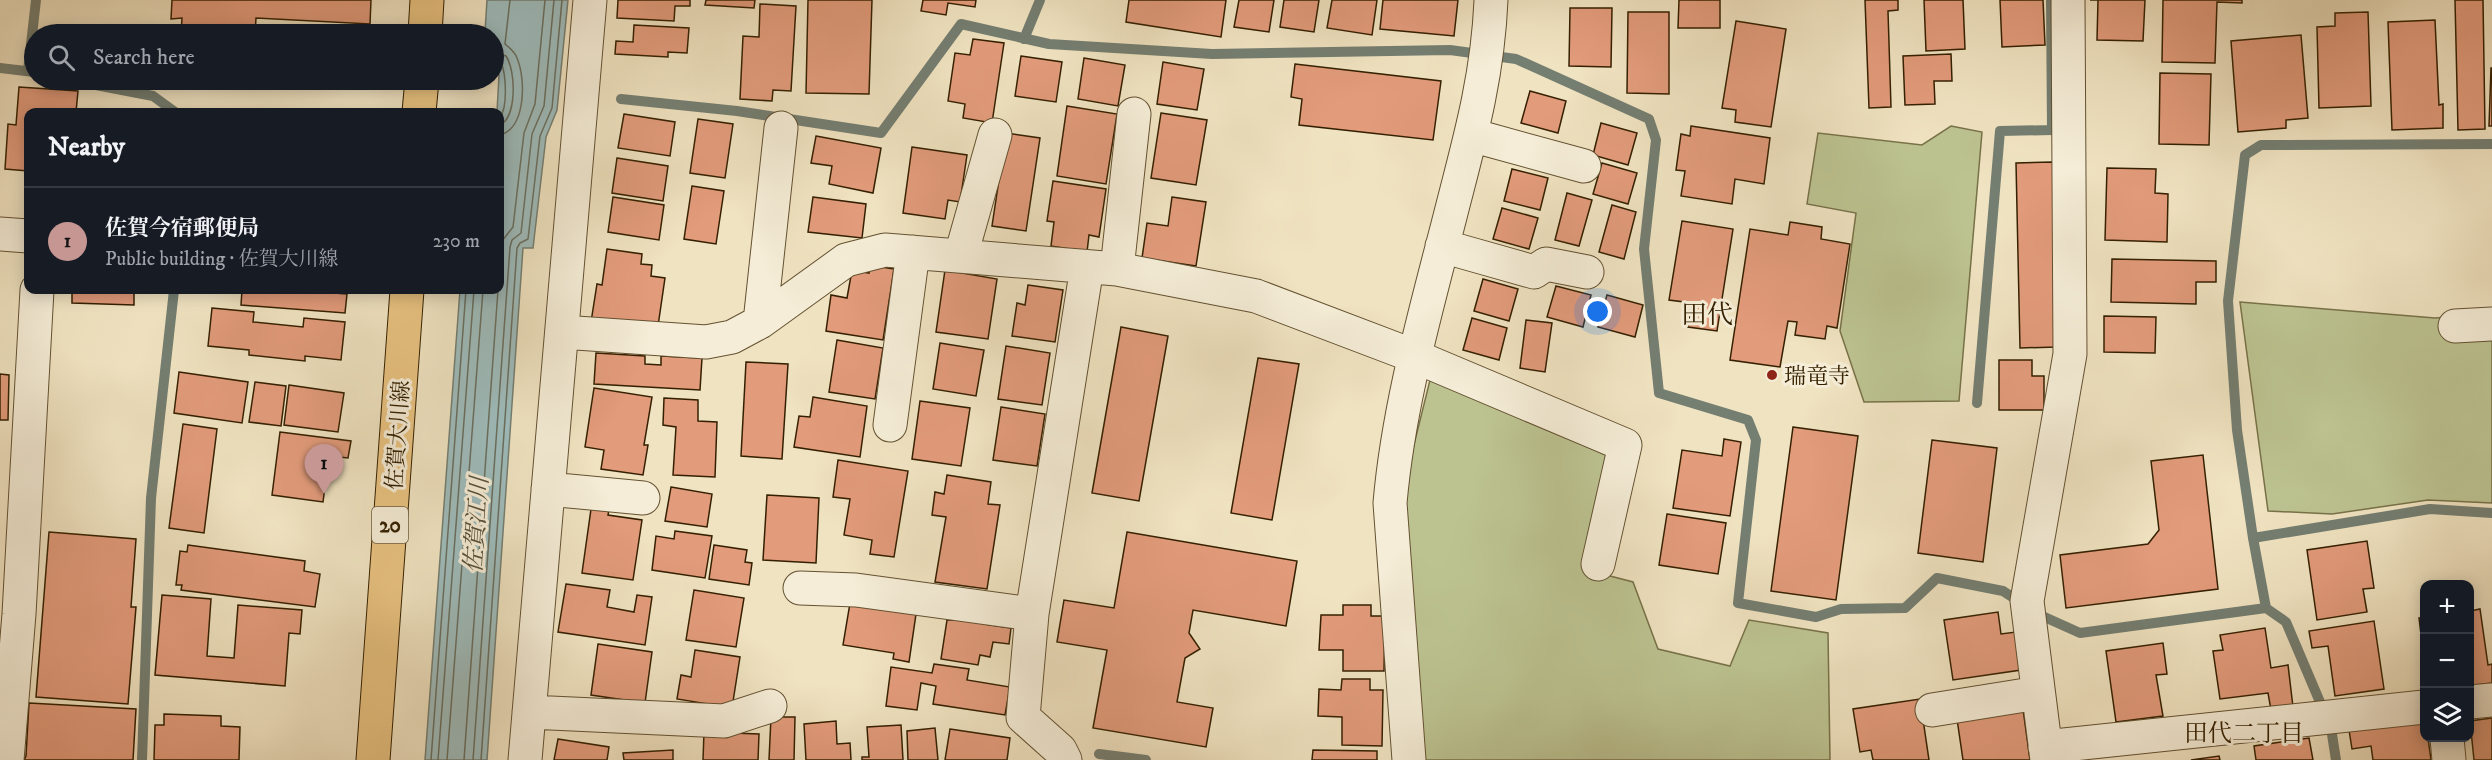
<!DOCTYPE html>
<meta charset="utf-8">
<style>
:root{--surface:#171b24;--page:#20242c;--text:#f1f3f6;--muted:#9ea1a6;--line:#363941;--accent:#c59692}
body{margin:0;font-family:"IM FELL DW Pica","Noto Serif JP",serif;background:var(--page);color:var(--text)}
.controls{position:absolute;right:18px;bottom:18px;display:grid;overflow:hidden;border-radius:12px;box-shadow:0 3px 15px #0003}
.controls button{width:54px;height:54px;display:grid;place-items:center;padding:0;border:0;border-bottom:2px solid var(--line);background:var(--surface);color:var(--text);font:30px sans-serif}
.you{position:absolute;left:1598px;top:312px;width:21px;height:21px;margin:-15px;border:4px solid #fff;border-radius:50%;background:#1a73e8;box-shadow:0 0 0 9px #1a73e833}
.badge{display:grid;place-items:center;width:39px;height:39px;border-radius:50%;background:var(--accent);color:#111;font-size:20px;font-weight:700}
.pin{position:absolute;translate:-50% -50px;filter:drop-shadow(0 2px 3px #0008)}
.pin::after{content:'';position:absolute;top:32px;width:21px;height:18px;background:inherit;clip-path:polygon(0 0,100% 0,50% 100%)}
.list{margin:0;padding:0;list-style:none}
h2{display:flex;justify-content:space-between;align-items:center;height:78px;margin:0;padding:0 24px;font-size:26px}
h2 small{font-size:20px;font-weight:400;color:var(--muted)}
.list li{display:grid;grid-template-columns:39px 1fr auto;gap:18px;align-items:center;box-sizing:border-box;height:108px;padding:0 24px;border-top:2px solid var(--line)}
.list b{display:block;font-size:22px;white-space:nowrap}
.list p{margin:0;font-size:20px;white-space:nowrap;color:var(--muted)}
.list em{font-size:20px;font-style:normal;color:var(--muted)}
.icon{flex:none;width:33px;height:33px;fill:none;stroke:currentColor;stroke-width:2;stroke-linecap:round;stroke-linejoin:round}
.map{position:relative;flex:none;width:2492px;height:760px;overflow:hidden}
.search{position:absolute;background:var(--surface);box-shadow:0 3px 15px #0003;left:24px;top:24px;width:480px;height:66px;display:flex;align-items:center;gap:15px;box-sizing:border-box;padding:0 21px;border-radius:33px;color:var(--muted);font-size:22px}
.panel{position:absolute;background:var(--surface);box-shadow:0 3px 15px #0003;left:24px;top:108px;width:480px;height:186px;border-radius:12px}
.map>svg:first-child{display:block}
</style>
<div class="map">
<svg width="2492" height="760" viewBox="0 0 2492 760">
<rect width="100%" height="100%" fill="#f0e3c1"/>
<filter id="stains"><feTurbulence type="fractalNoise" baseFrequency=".00333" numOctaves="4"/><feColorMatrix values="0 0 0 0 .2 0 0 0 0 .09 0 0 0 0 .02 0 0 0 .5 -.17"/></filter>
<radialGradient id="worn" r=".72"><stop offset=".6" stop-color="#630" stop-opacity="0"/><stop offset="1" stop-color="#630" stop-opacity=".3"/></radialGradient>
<!-- green -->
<path fill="#bcc391" stroke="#787249" stroke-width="1.5" d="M 1951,126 L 1982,132 L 1959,401 L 1864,402 L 1840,331 L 1856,213 L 1807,204 L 1818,133 L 1922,145 Z
M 2240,302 L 2435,318 L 2492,314 L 2492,503 L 2428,500 L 2332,514 L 2268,511 Z
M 1431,376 L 1610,457 L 1587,570 L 1633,582 L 1658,649 L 1730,666 L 1749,620 L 1828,633 L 1830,760 L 1422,760 L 1403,489 Z"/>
<!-- water -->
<path fill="#9ebcbc" stroke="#747e71" stroke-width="1.5" d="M 487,0 L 568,0 L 557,110 L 546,137 L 533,248 L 523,248 L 487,760 L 425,760 L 460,290 L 500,290 L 500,112 L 497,112 L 499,75 L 494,58 L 494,34 L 486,34 L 485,32 Z"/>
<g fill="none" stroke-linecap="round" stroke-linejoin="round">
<!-- shore -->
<path stroke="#696e5e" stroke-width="1.5" d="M 494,52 L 506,56 C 516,71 517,117 500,125
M 494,59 L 501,62 C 506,74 508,107 500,117
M 500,135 C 526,128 526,79 517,58 C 515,52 510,48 505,44 L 510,0
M 500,262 L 502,241 L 513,227 L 524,133 L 535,104 L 545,0
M 431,760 L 466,290
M 438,760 L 474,290
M 447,760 L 483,290
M 464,760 L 498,290
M 473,760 L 510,247 L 512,240 L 521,233 L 532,134 L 544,106 L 554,0
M 481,760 L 517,248 L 520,243 L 528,239 L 540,136 L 552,108 L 562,0"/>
<!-- stream -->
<path stroke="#747e71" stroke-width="10" d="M 1024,39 L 1040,0
M 0,68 L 34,72
M 28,71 L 36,0
M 70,80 L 153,96 L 175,112
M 621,99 L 737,111 L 881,133 L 961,24 L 1049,44 L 1212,54 L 1450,50 L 1516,59 L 1649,119 L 1656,140 L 1644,249 L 1659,393 L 1748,420 L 1756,440 L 1738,603 L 1816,617 L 1841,609 L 1905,608 L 1937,578 L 2003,591 L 2040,615 L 2080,633 L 2266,608
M 1977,403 L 2000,131 L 2052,130 L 2051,0
M 2253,538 L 2237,430 L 2228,301 L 2245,155 L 2261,145 L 2492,144
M 1099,754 L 1146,760
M 142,760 L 151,498 L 174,290
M 2336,760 L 2331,728 L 2286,622 L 2266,608 L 2253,538 L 2430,509 L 2492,513"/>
</g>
<!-- building -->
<path fill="#e29b7b" stroke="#342001" stroke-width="1.5" d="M 172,0 L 371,0 L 370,24 L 256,18 L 255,34 L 181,34 L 182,18 L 171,19 Z
M 618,0 L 690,0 L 690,6 L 675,6 L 674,21 L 617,18 Z
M 706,0 L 755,0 L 754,8 L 705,5 Z
M 808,0 L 872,0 L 869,94 L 806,93 Z
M 923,0 L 976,0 L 975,7 L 948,3 L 946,15 L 921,11 Z
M 1129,0 L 1226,0 L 1221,37 L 1126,22 Z
M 1239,0 L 1274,0 L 1269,32 L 1234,27 Z
M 1284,0 L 1319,0 L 1314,32 L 1280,27 Z
M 1332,0 L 1377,0 L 1372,35 L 1327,28 Z
M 1383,0 L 1458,0 L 1454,36 L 1380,29 Z
M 1679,0 L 1720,0 L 1720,28 L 1678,28 Z
M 1865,0 L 1898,0 L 1898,10 L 1888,11 L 1891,107 L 1869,108 Z
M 1924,0 L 1963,0 L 1965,49 L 1926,51 Z
M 2000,0 L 2043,0 L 2045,45 L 2002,47 Z
M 2090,0 L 2145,0 L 2143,41 L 2097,40 L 2098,0 Z
M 2163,0 L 2242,0 L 2242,3 L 2217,2 L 2215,63 L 2162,62 Z
M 2455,0 L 2483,0 L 2485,129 L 2458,130 Z
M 760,4 L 796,6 L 791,91 L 773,90 L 772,101 L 740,99 L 743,36 L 759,37 Z
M 1570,8 L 1612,8 L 1611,67 L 1569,66 Z
M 1628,12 L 1669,12 L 1669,94 L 1627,93 Z
M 2368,12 L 2371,106 L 2319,108 L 2317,27 L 2335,26 L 2335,13 Z
M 2435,20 L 2439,105 L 2443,104 L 2443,128 L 2392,130 L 2388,22 Z
M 1736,21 L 1786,29 L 1771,127 L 1735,122 L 1736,110 L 1722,108 Z
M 634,25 L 689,28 L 687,53 L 668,52 L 668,57 L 615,54 L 616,41 L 633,42 Z
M 2301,35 L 2308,118 L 2286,120 L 2286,128 L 2238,132 L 2231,41 Z
M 973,39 L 1004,43 L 992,123 L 963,118 L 965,104 L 948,101 L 955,53 L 970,55 Z
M 1951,54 L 1952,81 L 1934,81 L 1935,104 L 1905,105 L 1903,56 Z
M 1021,56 L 1062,62 L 1056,102 L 1015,96 Z
M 1084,58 L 1125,65 L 1118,106 L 1078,99 Z
M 1163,62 L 1204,69 L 1197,110 L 1157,104 Z
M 1295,64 L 1441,81 L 1433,140 L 1299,125 L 1302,99 L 1291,97 Z
M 2491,68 L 2492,68 L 2492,126 L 2489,126 Z
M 2160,73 L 2211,74 L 2209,145 L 2159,144 Z
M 19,87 L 78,91 L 76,112 L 28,112 L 28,171 L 5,169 L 8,124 L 16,125 Z
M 1530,91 L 1566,101 L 1558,133 L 1521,123 Z
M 1067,106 L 1117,114 L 1106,184 L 1057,176 Z
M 1161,113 L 1207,120 L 1196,185 L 1151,178 Z
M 624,114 L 675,122 L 670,156 L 618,148 Z
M 698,119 L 733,124 L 725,178 L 690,173 Z
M 1601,123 L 1637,133 L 1628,165 L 1593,155 Z
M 1691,126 L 1770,138 L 1764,184 L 1735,179 L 1732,204 L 1681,196 L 1685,171 L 1676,170 L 1681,134 L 1690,136 Z
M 1006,133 L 1040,138 L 1026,231 L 992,226 Z
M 816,136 L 881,148 L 873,193 L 829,184 L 832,166 L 811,163 Z
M 912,147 L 967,155 L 960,202 L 948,200 L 945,219 L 903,213 Z
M 617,158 L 668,166 L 663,201 L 612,193 Z
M 2053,162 L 2057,347 L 2020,348 L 2016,163 Z
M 1602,163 L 1637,173 L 1628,204 L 1593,194 Z
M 2107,168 L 2156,169 L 2155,193 L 2168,194 L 2167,242 L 2105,240 Z
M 1512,169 L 1548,178 L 1540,210 L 1504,201 Z
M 1053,181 L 1106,189 L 1099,237 L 1089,235 L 1087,252 L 1051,246 L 1054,222 L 1047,221 Z
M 692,186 L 724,191 L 716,244 L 684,239 Z
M 1567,193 L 1592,200 L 1579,246 L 1555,240 Z
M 613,197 L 664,205 L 659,240 L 608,232 Z
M 813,197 L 866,204 L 862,238 L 808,232 Z
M 1172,197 L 1206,202 L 1196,266 L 1142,258 L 1147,223 L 1168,226 Z
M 1612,205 L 1636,212 L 1624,259 L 1599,252 Z
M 1502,208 L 1538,218 L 1529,249 L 1493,239 Z
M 1682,221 L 1733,229 L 1717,331 L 1688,327 L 1692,303 L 1669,300 Z
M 1790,222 L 1822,227 L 1821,239 L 1850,244 L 1837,328 L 1827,326 L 1825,339 L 1795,335 L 1797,322 L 1788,321 L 1780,367 L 1730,360 L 1750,229 L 1788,235 Z
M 607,249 L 642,254 L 641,264 L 652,265 L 651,276 L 665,278 L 658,326 L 591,322 L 597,284 L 602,285 Z
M 2112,259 L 2216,261 L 2216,282 L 2196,282 L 2196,304 L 2111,302 Z
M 869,265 L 894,269 L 883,340 L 826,331 L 831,295 L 847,298 L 852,270 L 869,273 Z
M 945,270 L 997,279 L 988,339 L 936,332 Z
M 1483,279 L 1518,289 L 1509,321 L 1474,311 Z
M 1028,285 L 1063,290 L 1055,342 L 1012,336 L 1017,303 L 1025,305 Z
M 1556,286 L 1591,295 L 1583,327 L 1547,317 Z
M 72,290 L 134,290 L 134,305 L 72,303 Z
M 242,290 L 322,290 L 322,292 L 347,294 L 345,313 L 241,305 Z
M 1607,295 L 1643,305 L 1635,337 L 1598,327 Z
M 212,308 L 254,312 L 253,322 L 303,327 L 304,318 L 345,322 L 341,360 L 305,356 L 305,361 L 249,355 L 249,350 L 208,346 Z
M 2104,316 L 2156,317 L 2155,353 L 2104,352 Z
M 1472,318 L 1507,328 L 1499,360 L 1463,350 Z
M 1526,320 L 1552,323 L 1545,372 L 1520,368 Z
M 1121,327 L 1168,336 L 1139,501 L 1092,493 Z
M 837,340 L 883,348 L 875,399 L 829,392 Z
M 940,343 L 984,350 L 976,396 L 933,389 Z
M 1006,346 L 1050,353 L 1042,405 L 998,399 Z
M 596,353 L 645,356 L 645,364 L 661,365 L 661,356 L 702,358 L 700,390 L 594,384 Z
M 1258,358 L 1299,364 L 1272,520 L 1231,513 Z
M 1999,360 L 2032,360 L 2032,376 L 2044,376 L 2044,410 L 1999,410 Z
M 746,362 L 788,364 L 782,459 L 741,456 Z
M 179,372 L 248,382 L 242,423 L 174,413 Z
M 0,374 L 9,375 L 8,420 L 0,420 Z
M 255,382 L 286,386 L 281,426 L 249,422 Z
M 289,385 L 344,393 L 338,432 L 284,425 Z
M 594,388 L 652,397 L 644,445 L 648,445 L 643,475 L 601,469 L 604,450 L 585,447 Z
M 813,397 L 867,406 L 860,457 L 794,447 L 799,416 L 810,417 Z
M 664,398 L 698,400 L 698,421 L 717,422 L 715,477 L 673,475 L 676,427 L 663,425 Z
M 920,401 L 970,408 L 961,466 L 912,459 Z
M 1001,407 L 1045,414 L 1037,466 L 993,460 Z
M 183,424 L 217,429 L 204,533 L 169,528 Z
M 1793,427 L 1858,436 L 1836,600 L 1771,591 Z
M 280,432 L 351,441 L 348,458 L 329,456 L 323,502 L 272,495 Z
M 1724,439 L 1741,442 L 1730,516 L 1673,508 L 1682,450 L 1722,456 Z
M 1932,440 L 1997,448 L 1983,562 L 1918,553 Z
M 2203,455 L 2218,589 L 2066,608 L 2060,555 L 2148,544 L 2159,530 L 2151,461 Z
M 838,460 L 908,471 L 894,557 L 870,554 L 872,540 L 844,535 L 850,499 L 833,497 Z
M 947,475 L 991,482 L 988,504 L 1000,505 L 987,589 L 935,582 L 946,517 L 932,515 L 935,492 L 944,494 Z
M 671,487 L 712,494 L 707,527 L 665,521 Z
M 767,495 L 819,498 L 816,563 L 763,560 Z
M 592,502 L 610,504 L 608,515 L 642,520 L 633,580 L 582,573 Z
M 1667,514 L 1726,523 L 1718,574 L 1659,565 Z
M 675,531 L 712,536 L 705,578 L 652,570 L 656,536 L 674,539 Z
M 49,532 L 136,539 L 131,607 L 136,607 L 128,704 L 36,697 Z
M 1127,532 L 1297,561 L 1286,626 L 1193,610 L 1189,633 L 1200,649 L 1185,658 L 1177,702 L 1213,708 L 1206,747 L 1093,728 L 1107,650 L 1057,642 L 1064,600 L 1114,608 Z
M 2367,541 L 2374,588 L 2363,589 L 2367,612 L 2317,620 L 2307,550 Z
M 188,545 L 305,561 L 304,571 L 320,574 L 315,607 L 181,590 L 182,585 L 176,585 L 180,551 L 187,552 Z
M 714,545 L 747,550 L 745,562 L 752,563 L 749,585 L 709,579 Z
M 566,584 L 610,590 L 607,607 L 634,612 L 637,595 L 652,597 L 645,645 L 558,632 Z
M 694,590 L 744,598 L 736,647 L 686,640 Z
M 162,595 L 211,599 L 207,656 L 234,658 L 238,605 L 302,610 L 300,634 L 289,633 L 285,686 L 155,675 Z
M 850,603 L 916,614 L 909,662 L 893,659 L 894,653 L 843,645 Z
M 1343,605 L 1371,605 L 1371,616 L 1385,616 L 1384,671 L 1343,671 L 1343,650 L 1319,650 L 1321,615 L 1343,615 Z
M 2480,609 L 2488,665 L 2492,664 L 2492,683 L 2470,686 L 2470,611 Z
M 955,612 L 984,624 L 1011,628 L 1009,644 L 993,642 L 990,657 L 980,655 L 978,665 L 941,659 L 947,620 L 954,620 Z
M 1998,612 L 2001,634 L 2016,632 L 2021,670 L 1953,680 L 1944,620 Z
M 2419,618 L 2424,618 L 2424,659 Z
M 2374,621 L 2384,689 L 2335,696 L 2328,646 L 2312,648 L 2309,631 Z
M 2265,628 L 2271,668 L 2288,665 L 2293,707 L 2271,710 L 2268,693 L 2220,699 L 2213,651 L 2223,650 L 2220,635 Z
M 2163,643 L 2167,674 L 2156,675 L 2163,716 L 2116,722 L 2106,651 Z
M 598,644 L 652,652 L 645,703 L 591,695 Z
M 695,650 L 740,657 L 732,708 L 677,699 L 681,675 L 691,677 Z
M 934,664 L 969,669 L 967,680 L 1010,687 L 1005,715 L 933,704 L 936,686 L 921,683 L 917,710 L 886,706 L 891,667 L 932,673 Z
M 1342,679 L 1370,679 L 1370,690 L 1383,690 L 1382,746 L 1342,745 L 1342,717 L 1318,716 L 1319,689 L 1341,690 Z
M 1920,699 L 1929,760 L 1873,760 L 1871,750 L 1860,752 L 1853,709 Z
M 29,703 L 136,709 L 133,760 L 24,760 L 26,756 Z
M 2023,709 L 2030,760 L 1963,760 L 1957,719 Z
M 164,714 L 221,716 L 221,726 L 240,727 L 239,760 L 154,760 L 155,725 L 164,725 Z
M 771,717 L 795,717 L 794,760 L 769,760 Z
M 2492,718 L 2492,760 L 2474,760 L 2470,721 Z
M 2424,719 L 2424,738 L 2428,738 L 2431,760 L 2373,760 L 2371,746 L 2352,749 L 2349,730 Z
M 836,721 L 837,744 L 850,743 L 851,760 L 806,760 L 804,724 Z
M 901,725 L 903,760 L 862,760 L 862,757 L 869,757 L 867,727 Z
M 935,728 L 938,760 L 908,760 L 907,731 Z
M 950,729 L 1010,738 L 1007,760 L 945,760 Z
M 704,732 L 759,734 L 758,760 L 703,760 Z
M 2309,738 L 2313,760 L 2256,760 L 2254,746 Z
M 558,739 L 609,747 L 607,760 L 554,760 Z
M 673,750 L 673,760 L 624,760 L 623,753 Z
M 1313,750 L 1377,751 L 1377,760 L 1312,760 Z
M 2219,756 L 2220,760 L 2191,760 Z"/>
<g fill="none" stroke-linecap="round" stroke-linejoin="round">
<defs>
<path id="minor" d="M 1471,135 L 1584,166
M 0,234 L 28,236
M 1442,246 L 1534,272 L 1546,264 L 1587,272
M 961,255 L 995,135
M 1117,269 L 1134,114
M 760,322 L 781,128
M 2455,326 L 2492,324
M 562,332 L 706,342 L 732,337 L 760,322 L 846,260 L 885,250 L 1117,269 L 1256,296 L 1414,356 L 1625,445 L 1598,564
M 890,425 L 913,252
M 548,489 L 643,498
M 800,588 L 856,590 L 1032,614
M 2470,702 L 2492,700
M 1932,710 L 2038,693
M 529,712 L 724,721 L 770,706
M 2447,738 L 2449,760
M 2045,747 L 2424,707
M 7,760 L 19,614 L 37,290
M 525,760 L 590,0
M 1065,760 L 1060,750 L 1023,717 L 1032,614 L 1087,267
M 1409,760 L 1390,503 C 1399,400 1429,300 1454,201 C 1472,132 1488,72 1491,0
M 2047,760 L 2027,601 L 2070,354 L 2068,0"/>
<path id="major" d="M 425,34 L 427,0
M 419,112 L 422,80
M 373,760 L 407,290"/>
</defs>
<!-- minor casing -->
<use href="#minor" stroke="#635131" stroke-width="35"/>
<!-- major casing -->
<use href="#major" stroke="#342001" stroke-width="35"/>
<!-- minor -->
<use href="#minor" stroke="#f5edd7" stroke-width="33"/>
<!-- major -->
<use href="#major" stroke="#e8c280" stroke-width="33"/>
</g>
<!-- markers -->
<circle fill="#8f2418" stroke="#f5edd7" stroke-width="2" cx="1772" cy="375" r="6"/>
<g text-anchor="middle" stroke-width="6" stroke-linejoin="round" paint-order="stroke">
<!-- shield labels -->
<rect fill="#f5edd7" stroke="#6e5e41" stroke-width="1.5" x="372" y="507" width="36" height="36" rx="4.5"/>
<g font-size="21" font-weight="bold" fill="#342001">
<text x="390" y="532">20</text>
</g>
<!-- poi labels -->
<g font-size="22" fill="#342001" stroke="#f5edd7" text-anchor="start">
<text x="1784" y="383">瑞竜寺</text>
</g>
<!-- street labels -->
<g font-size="22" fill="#342001" stroke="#f5edd7">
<text transform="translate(397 435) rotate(-86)" y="8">佐賀大川線</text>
</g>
<!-- water labels -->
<g font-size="24" font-style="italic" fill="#544f39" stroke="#f5edd7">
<text transform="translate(476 525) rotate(-86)" y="8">佐賀江川</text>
</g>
<!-- neighbourhood labels -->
<g font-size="24" fill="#342001" stroke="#f5edd7">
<text x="2244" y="741">田代二丁目</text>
</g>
<!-- quarter labels -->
<g font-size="26" fill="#342001" stroke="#f5edd7">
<text x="1707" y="323">田代</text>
</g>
</g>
<rect width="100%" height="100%" filter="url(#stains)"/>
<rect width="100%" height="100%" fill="url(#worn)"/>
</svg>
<div class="controls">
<button>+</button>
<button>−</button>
<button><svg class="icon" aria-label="layers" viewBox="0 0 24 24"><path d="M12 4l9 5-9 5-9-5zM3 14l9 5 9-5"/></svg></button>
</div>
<div class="you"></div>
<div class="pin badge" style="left:324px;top:494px">1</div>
<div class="search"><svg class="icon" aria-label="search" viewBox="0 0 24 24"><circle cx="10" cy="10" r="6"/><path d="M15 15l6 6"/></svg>Search here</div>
<section class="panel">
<h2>Nearby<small></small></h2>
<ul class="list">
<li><span class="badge">1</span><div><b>佐賀今宿郵便局</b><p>Public building · 佐賀大川線</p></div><em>230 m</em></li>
</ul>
</section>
</div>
